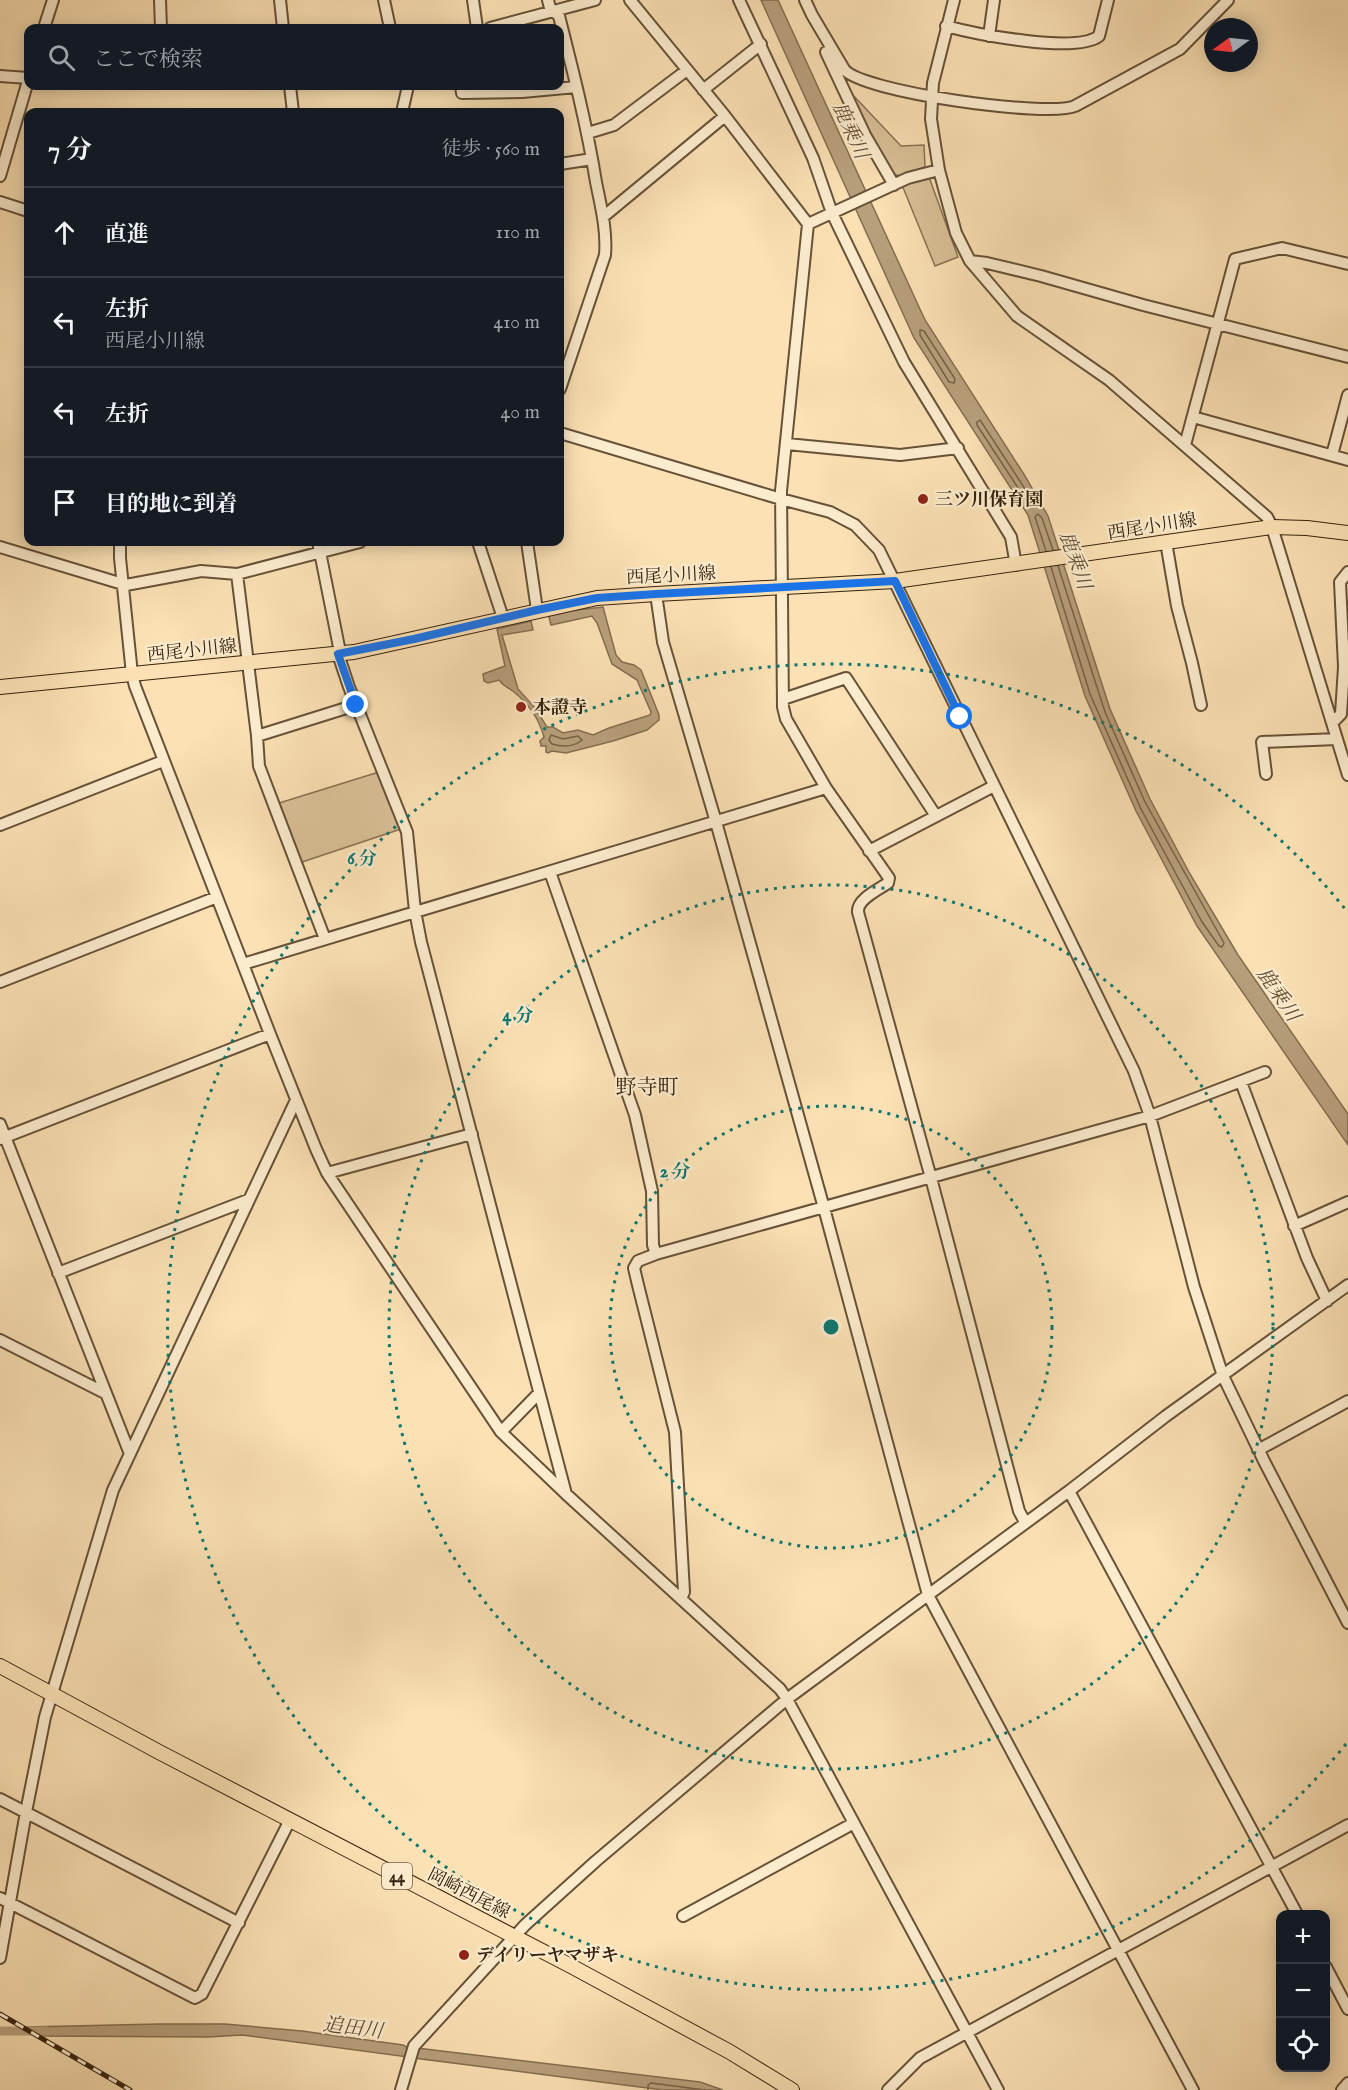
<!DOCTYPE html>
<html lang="ja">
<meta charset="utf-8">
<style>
:root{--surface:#171b24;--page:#20242c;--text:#f1f3f6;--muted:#9ea1a6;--line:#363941}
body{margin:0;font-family:"IM FELL English","Noto Serif JP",serif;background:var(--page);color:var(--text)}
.controls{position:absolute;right:18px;bottom:18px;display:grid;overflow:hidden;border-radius:12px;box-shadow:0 3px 15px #0003}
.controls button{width:54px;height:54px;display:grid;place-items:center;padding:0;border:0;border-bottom:2px solid var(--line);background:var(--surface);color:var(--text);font:30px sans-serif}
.compass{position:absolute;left:1204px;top:18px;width:54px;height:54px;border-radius:50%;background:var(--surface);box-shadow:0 3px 15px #0003;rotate:255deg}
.stop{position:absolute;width:18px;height:18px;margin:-14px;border:4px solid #1a73e8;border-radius:50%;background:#fff}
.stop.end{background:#1a73e8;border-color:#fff;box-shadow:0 2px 6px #0008}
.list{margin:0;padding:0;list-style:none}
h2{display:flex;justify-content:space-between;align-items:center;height:78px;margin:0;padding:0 24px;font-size:26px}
h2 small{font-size:20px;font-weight:400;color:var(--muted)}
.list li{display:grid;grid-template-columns:39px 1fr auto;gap:18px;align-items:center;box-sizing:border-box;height:90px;padding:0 24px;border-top:2px solid var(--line)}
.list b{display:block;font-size:22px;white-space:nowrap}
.list p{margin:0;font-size:20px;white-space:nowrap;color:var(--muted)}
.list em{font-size:20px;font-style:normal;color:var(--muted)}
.icon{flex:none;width:33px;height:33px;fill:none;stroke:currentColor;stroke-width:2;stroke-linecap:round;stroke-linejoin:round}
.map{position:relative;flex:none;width:1348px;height:2090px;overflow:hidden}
.search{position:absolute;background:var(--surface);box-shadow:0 3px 15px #0003;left:24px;top:24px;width:540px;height:66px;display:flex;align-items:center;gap:15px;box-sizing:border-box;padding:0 21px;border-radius:12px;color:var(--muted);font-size:22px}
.panel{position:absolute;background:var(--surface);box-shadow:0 3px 15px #0003;left:24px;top:108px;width:540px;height:438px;border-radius:12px}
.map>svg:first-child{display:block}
</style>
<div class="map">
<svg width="1348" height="2090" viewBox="0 0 1348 2090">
<rect width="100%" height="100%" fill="#fbe1b4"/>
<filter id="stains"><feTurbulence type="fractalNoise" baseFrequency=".00333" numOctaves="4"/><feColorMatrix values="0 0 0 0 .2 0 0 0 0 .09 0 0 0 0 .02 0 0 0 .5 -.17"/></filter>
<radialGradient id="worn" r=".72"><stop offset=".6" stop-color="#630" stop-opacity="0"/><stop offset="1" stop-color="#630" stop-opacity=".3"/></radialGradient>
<!-- green -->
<path fill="#dac198" stroke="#887253" stroke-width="1.5" d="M 851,93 L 901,146 L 924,145 L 925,167 L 900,176 L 893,174 L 869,135 L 849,94 Z
M 929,177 L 958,257 L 935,266 L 902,185 Z
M 379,772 L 401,829 L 299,863 L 276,804 Z"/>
<!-- water -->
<path fill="#b8a07c" stroke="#846e50" stroke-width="1.5" d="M 761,0 L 778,0 L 925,320 L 1025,476 L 1048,516 L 1110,709 L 1150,799 L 1190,874 L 1238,955 L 1348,1114 L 1348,1145 L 1197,926 L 1136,811 L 1085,696 L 1028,515 L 914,338 Z
M 603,607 L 616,655 L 622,662 L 634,665 L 641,670 L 659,715 L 659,720 L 647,730 L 613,741 L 566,753 L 552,751 L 548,753 L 546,752 L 546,746 L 541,746 L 540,741 L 544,737 C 539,719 529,704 514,692 C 508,687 504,687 499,680 L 488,683 L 484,681 L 483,674 L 505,666 L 497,629 L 531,621 L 533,630 L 502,635 L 518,689 L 535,708 L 547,727 L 553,727 L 563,733 L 578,730 L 593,735 L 609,728 L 650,715 L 651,712 L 637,680 L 612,664 L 597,623 L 592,616 L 551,625 L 548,613 Z
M 159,2024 L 225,2024 L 302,2031 L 403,2045 L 411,2049 L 408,2057 L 242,2035 L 208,2037 L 43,2036 L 29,2027 Z
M 417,2048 L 700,2082 L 723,2090 L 663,2090 L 414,2058 Z"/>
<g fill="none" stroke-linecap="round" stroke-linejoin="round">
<!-- shore -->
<path stroke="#776145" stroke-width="1.5" d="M 920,330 L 924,331 L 955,379 L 954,383 L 949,382 L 920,335 Z
M 980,420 L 1027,492 L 1026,495 L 1022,494 L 977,425 L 977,422 Z
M 1046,551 L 1035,517 L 1038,514 L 1042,518 L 1053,550
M 1051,567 L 1090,694 L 1141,809 L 1202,922 L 1219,946 L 1222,947 L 1224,943 L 1145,802 L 1105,712 L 1058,566
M 551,735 L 563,739 L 578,736 L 582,740 C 574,747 562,747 552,744 L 549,740 Z
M 648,2090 L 648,2085 L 651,2083 L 705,2090"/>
<!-- canal -->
<path stroke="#b8a07c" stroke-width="9" d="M 0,2031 L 46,2031"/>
<defs>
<path id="minor" d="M 160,0 L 161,28
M 280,0 L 283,28
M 384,0 L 390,28
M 473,0 L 477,28
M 548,0 L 550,8 L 559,16 C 573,71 587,126 596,182 C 601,207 607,230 605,255 L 560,389
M 630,0 L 725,116 L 808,224 L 781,491 L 783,707 L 786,719 L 826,788 L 889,878 L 888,883 C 878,890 857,899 858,912 L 931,1178 L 1019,1511 L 1025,1522
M 739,0 L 813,158 L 832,213 L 904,362 L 1011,537 L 1016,565
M 805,0 L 812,15 L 844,69 C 860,92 1049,118 1075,106 L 1180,49 L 1228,0
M 954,0 L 933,83 L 931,119 L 939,170 L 956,233 L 970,261 L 1017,316 L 1109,380 L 1267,517 L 1272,527 L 1348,775
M 946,26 C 975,34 1076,54 1099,36 L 1108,0
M 44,28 L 53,0
M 490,28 L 595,0
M 989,36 L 994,0
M 826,52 L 865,135 L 894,185
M 0,76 L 28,78
M 290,86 L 293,112
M 461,86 L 462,93 L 522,92 L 576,87
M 703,90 L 761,44
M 402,112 L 408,86
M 588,133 L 614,125 L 687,70
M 560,164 L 592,159
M 0,176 L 28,81
M 0,202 L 28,211
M 603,217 L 725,116
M 808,224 L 908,178 L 939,170
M 970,261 L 987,263 L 1041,276 L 1143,305 L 1348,357
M 1193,417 L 1348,460
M 560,433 L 781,499 L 830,512 L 855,525 L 879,550 L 1134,1071 L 1150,1116 L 1194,1287 L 1223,1376 L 1264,1461 L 1348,1623
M 787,444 L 900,455 L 958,448
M 1185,445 L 1235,259 L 1282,248 L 1348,264
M 1332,455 L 1348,395
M 120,542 L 120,558 L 132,674 L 135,686 L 270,1034 L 316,1149 L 327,1173 L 501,1432 L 566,1494 L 780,1689 L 787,1699 L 998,2090
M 318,542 L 339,647 L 338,654 L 349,687 L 407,832 L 415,911 L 421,942 L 566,1494
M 478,542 L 503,618
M 527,542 L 537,610
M 1166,542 L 1177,606 L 1192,663 L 1201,705
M 0,547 L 126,585 L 201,571 L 237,574 L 360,542
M 237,574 L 257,736 L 356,705
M 656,594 L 663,642 L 716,822 L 824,1208 L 928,1595 L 1193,2090
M 783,699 L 846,678 L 936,816
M 1332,723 L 1341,714 L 1344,667 L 1340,582 L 1348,572
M 257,736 L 259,766 L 325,939
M 1266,774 L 1262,742 L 1337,739
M 0,825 L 163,761
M 869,851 L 994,786
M 550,872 L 635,1115 L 652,1191 L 653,1245 L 656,1254
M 243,964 L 826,788
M 0,982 L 217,897
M 1241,1082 L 1307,1258 L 1327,1301
M 0,1124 L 130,1454
M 0,1139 L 270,1034
M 327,1173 L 472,1134
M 1294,1226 L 1348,1202
M 58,1273 L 248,1200
M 0,1340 L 105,1393
M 501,1432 L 539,1393
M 1258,1450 L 1348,1401
M 1069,1491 L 1297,1914
M 681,1599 L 684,1592 L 675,1432 L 638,1285 L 634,1268 L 638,1261 L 656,1254 L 1150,1116 L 1265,1072
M 0,1799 L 239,1923
M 0,1898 L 195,1998 L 202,1994 L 290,1820
M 683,1916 L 854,1823
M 0,1958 L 26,1812 L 45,1717 L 113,1490 L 296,1100
M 1326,1967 L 1348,2009
M 401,2090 L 414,2046 L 525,1925 L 596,1861 L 787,1699 L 1069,1491 L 1166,1416 L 1348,1285
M 888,2090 L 920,2058 L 1348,1825
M 1342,2090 L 1348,2083"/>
<path id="major" d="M 0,687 L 354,652 L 597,598 L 656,594 L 895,581 L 1272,527 L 1307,528 L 1348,533
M 0,1666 L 159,1752 L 571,1966 L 730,2052 L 792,2090"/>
</defs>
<!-- minor casing -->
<use href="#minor" stroke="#675238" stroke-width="14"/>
<!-- major casing -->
<use href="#major" stroke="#36220e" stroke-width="16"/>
<!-- minor -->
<use href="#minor" stroke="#fcecce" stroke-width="10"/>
<!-- major -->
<use href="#major" stroke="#fbe1b4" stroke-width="14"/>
<defs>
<path id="rail" d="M 0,2014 L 130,2090"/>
</defs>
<!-- rail casing -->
<use href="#rail" stroke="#36220e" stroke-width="5"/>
<!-- rail -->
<use href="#rail" stroke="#fcecce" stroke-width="3" stroke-dasharray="9" stroke-linecap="butt"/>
</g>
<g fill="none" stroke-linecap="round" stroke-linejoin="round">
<!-- route -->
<path stroke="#1a73e8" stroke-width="8" d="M 356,705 L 338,654 L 414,639 L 537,610 L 597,598 L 656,594 L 895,581 L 960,717"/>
</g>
<!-- distance rings -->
<g fill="none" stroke="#0f766e" stroke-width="3" stroke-dasharray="3 6">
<circle cx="831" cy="1327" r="221"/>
<circle cx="831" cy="1327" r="442"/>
<path d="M1346 1744A663 663 0 1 1 1346 910"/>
</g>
<!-- markers -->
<g fill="#8f2418" stroke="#fcecce" stroke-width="2">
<circle cx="923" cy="499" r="6"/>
<circle cx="521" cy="707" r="6"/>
<circle cx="464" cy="1955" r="6"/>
</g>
<g text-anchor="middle" stroke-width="4.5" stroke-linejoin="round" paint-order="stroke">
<!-- shield labels -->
<rect fill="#fcecce" stroke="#715f48" stroke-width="1.5" x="382" y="1863" width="30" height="26" rx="4.5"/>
<g font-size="16" font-weight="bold" fill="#36220e">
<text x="397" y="1882">44</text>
</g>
<!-- poi labels -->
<g font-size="18" font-weight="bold" fill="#36220e" stroke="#fcecce" text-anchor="start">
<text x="935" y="505">三ツ川保育園</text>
<text x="533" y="713">本證寺</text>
<text x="476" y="1961">デイリーヤマザキ</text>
</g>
<!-- street labels -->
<g font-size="18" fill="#36220e" stroke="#fcecce">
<text transform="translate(1152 526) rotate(-9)" y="6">西尾小川線</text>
<text transform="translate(671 575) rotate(-3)" y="6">西尾小川線</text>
<text transform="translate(192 650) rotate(-6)" y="6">西尾小川線</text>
<text transform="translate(469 1893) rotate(27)" y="6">岡崎西尾線</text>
</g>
<!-- water labels -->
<g font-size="20" font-style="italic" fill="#644e34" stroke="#fcecce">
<text transform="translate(851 130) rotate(66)" y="7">鹿乗川</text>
<text transform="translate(1076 560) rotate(71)" y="7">鹿乗川</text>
<text transform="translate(1279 994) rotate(56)" y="7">鹿乗川</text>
<text transform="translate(353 2027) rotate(7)" y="7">追田川</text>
</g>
<!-- quarter labels -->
<g font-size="21" fill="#36220e" stroke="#fcecce">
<text x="647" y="1094">野寺町</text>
</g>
</g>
<circle cx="831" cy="1327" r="9" fill="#0f766e" stroke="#fcecce" stroke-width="3"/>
<g font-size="18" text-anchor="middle" font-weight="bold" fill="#0f766e" stroke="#fcecce" stroke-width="4.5" stroke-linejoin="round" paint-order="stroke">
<text x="362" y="864">6 分</text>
<text x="518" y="1021">4 分</text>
<text x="675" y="1177">2 分</text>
</g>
<rect width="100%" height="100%" filter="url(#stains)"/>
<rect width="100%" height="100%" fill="url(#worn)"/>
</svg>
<div class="controls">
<button>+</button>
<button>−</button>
<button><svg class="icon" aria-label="locate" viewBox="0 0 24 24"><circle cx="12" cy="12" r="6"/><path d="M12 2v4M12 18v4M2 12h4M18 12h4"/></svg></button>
</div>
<svg class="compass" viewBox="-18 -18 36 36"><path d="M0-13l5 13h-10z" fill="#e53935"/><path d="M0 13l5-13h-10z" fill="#9ea1a6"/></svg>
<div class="stop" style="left:960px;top:717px"></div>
<div class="stop end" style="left:356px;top:705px"></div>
<div class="search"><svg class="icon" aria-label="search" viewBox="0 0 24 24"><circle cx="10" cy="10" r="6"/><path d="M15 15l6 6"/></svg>ここで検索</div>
<section class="panel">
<h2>7 分<small>徒歩 · 560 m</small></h2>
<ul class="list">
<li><svg class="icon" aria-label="ahead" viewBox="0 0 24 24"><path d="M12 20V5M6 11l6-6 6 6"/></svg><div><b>直進</b></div><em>110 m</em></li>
<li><svg class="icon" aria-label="left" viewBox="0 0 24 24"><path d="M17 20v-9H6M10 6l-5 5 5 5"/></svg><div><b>左折</b><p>西尾小川線</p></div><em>410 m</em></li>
<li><svg class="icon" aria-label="left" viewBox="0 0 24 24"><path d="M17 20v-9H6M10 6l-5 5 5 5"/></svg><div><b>左折</b></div><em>40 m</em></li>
<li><svg class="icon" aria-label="arrive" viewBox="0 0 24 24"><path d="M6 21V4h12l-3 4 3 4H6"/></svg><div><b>目的地に到着</b></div></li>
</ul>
</section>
</div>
